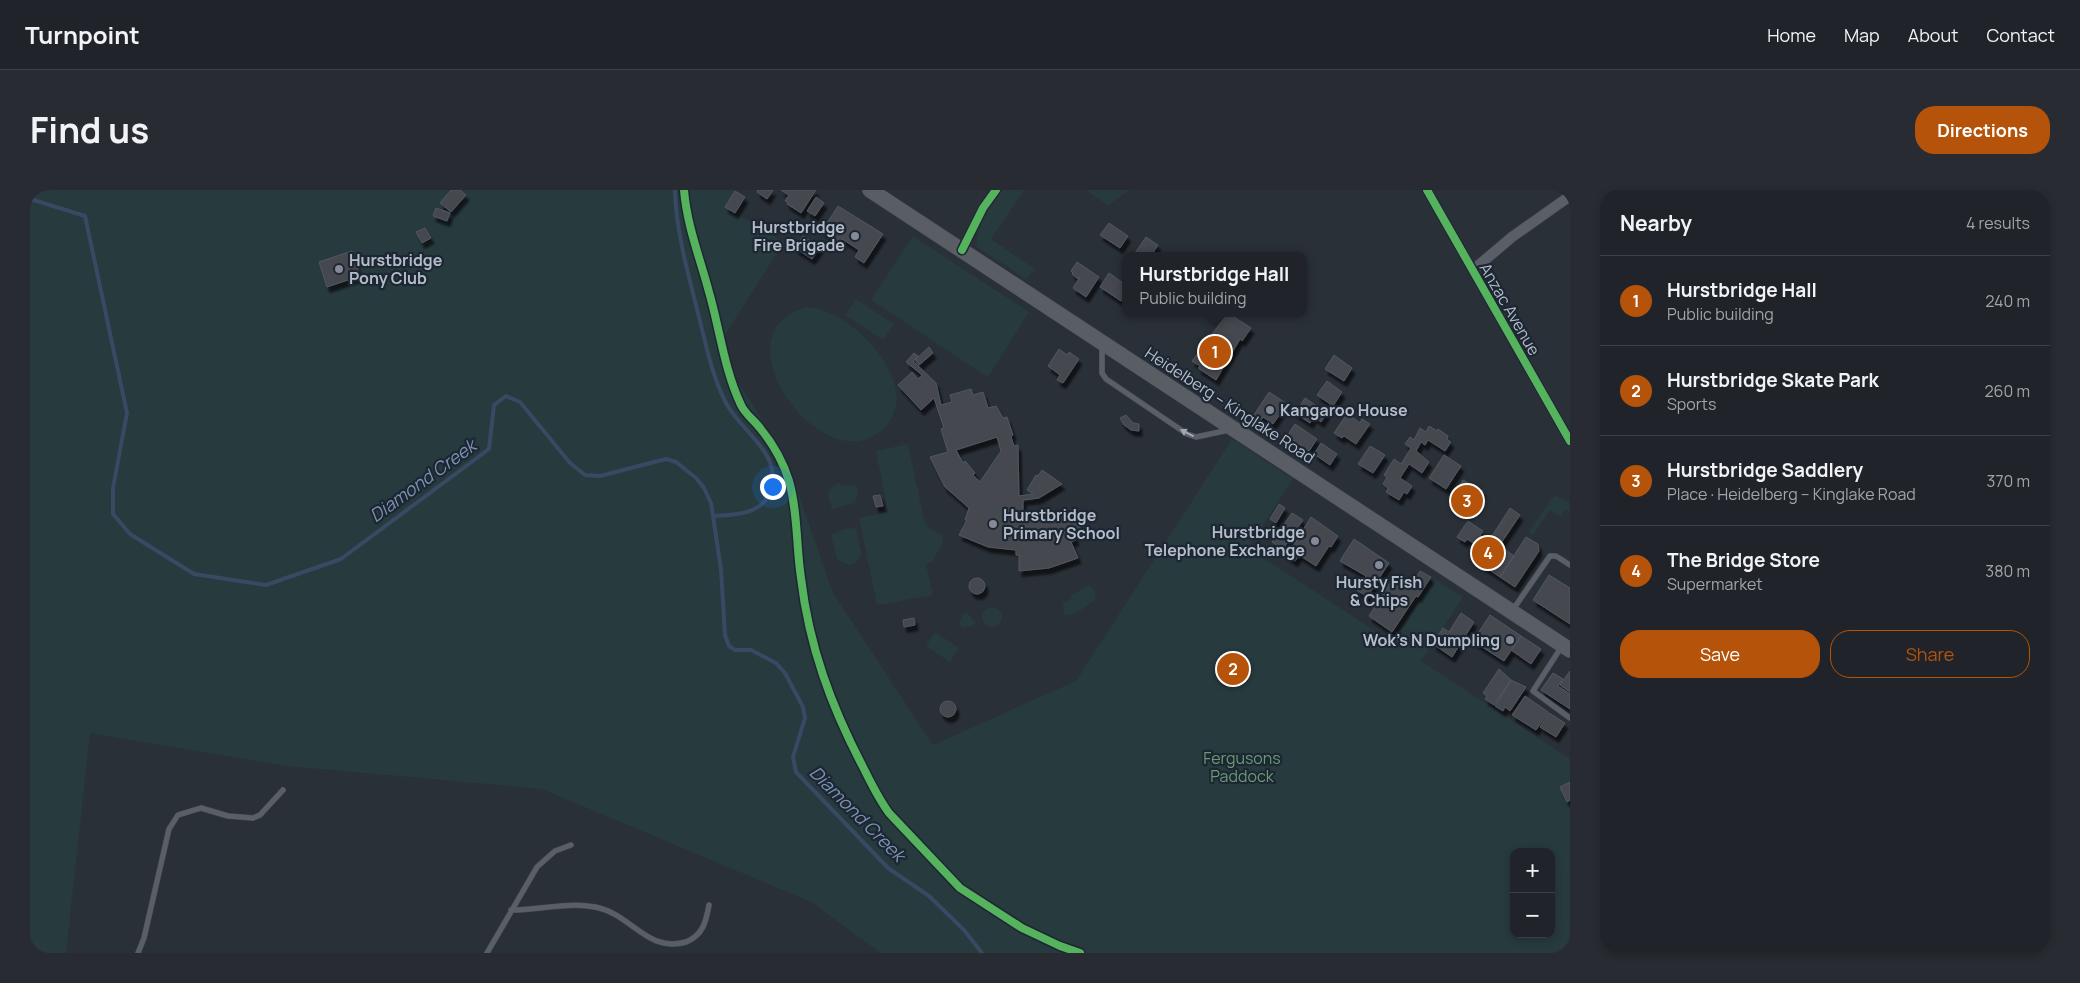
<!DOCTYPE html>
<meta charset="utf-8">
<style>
:root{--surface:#20242a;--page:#282c32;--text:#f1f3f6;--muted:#a2a4a8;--line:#3d4147;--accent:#b45309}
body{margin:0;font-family:Manrope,sans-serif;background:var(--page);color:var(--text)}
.controls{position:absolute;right:15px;bottom:15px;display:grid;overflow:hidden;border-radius:10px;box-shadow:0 2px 8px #0003}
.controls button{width:45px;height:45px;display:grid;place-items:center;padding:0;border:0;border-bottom:1px solid var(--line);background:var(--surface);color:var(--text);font:25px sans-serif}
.you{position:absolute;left:742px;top:296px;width:18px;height:18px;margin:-12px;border:4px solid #fff;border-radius:50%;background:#1a73e8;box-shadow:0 0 0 8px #1a73e833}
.badge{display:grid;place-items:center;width:32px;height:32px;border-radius:50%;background:var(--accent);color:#fff;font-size:16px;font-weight:700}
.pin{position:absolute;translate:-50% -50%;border:2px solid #fff;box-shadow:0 1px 5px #0006}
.popup{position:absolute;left:1092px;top:62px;width:185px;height:65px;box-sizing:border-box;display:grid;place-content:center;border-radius:10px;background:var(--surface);filter:drop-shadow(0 1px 4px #0005);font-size:16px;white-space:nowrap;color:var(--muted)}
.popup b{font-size:19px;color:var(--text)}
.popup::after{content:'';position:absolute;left:50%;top:100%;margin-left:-10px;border:10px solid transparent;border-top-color:var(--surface)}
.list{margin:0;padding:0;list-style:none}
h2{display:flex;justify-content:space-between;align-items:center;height:65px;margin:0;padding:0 20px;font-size:21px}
h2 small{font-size:16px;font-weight:400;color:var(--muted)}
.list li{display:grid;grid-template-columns:32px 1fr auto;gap:15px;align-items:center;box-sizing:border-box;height:90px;padding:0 20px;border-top:1px solid var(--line)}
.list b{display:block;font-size:19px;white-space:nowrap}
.list p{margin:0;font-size:16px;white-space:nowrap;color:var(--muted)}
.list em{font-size:16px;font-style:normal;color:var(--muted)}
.actions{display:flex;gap:10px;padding:15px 20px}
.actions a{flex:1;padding:11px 0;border:1px solid var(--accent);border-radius:20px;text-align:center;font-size:18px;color:var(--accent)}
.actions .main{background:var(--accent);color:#fff}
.map{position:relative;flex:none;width:1540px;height:763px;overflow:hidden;border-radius:20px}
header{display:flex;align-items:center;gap:30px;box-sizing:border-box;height:70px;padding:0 25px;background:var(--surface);border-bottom:1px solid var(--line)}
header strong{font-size:24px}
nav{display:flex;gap:28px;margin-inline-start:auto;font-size:18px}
.intro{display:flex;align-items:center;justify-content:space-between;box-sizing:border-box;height:120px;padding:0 30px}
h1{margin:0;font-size:35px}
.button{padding:12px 22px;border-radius:20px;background:var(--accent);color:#fff;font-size:18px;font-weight:700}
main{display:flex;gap:30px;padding:0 30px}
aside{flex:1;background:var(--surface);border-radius:20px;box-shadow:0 2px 8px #0003}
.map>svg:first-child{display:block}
</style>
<header>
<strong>Turnpoint</strong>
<nav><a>Home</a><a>Map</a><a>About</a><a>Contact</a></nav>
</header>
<div class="intro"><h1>Find us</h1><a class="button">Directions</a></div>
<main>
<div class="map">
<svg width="1540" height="763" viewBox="0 0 1540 763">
<defs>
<filter id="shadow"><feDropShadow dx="3" dy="5.5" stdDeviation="1" flood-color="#0009"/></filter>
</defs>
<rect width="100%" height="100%" fill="#2a3038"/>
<!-- green -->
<path fill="#273a3e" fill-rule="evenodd" d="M 0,0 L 705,0 L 695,17 L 754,52 L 692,150 L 697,169 L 704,186 L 755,265 L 803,403 L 903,555 L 1046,491 L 1202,249 L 1263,289 L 1218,358 L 1362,452 L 1404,389 L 1433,407 L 1391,471 L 1540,569 L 1540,763 L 851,763 L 781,712 L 512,599 L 257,576 L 60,543 L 36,763 L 0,763 ZM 1484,662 L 1521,662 L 1521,744 L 1484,744 Z
M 972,0 L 994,0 L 961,49 L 1005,79 L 996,89 L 947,57 C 944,35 961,17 972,0 Z
M 1055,0 L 1100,0 L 1078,15 Z
M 883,46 L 999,122 L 958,187 L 841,110 Z
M 826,109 L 864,134 L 853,150 L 815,125 Z
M 776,117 C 821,118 895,194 855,237 C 798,299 681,144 776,117 Z
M 878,254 L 895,334 L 912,346 L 913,353 L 902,372 L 896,374 L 903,405 L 847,415 L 829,328 L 858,322 L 846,261 Z
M 809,293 L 813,296 L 825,295 L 829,300 L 825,313 L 802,319 L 798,303 L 804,295 Z
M 1524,305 L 1540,313 L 1540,322 L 1536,319 L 1530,326 L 1520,320 L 1503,345 L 1499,342 Z
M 826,338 L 832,365 L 824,374 L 818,375 L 807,369 L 801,345 L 814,339 Z
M 1057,396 L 1061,396 L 1066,405 L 1065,410 C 1055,416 1045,427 1034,424 L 1033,413 L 1041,409 L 1042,405 Z
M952 427a10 10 0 1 1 20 0a10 10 0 1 1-20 0Z
M 936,422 L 946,433 L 942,436 L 932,438 L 929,434 L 933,425 Z
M 905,442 L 929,458 L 920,472 L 896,456 Z"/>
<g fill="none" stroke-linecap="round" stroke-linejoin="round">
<!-- stream -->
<path stroke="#384963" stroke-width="4" d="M 645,0 C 646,40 657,80 667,119 C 675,150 681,184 696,213 C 711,242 752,262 741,300 C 733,325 704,325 683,326
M 0,9 L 55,26 L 97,223 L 83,298 L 83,324 L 100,344 L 164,384 L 236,395 L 311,369 L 459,259 L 464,215 L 476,206 L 490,212 L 540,273 L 555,285 L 570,286 L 636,269 L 646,272 L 666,288 L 674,298 L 681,313 L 691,379 L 695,445 L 699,456 L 705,460 L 721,460 L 746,473 L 755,483 L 773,517 L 775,528 L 763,567 L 766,582 L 858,678 L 899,706 L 934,740 L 952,763"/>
</g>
<!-- building -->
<path fill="#444950" stroke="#52575f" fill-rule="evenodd" filter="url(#shadow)" d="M 421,0 L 430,0 L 436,5 L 421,22 L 410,13 Z
M 728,0 L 727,0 L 743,0 L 737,9 L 727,2 Z
M 751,0 L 786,0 L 771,23 L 757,14 L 758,12 L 755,11 L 759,5 Z
M 705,1 L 715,7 L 705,23 L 695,17 Z
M 786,7 L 794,13 L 785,26 L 777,21 Z
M 808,16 L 853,44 L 834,73 L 825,67 L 829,60 L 812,49 L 810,53 L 792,41 Z
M 406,18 L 420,23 L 417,31 L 403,26 Z
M 1079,33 L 1098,46 L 1090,58 L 1070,45 Z
M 395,38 L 401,48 L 392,53 L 386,42 Z
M 773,46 L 790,58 L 782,69 L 765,58 Z
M 1116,47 L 1128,55 L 1121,66 L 1103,66 Z
M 322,61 L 330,86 L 297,97 L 289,72 Z
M 1047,72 L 1069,87 L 1056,107 L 1043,98 L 1050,87 L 1048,89 L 1042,84 L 1043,83 L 1041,81 Z
M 1079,83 L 1096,95 L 1096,105 L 1091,111 L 1070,97 Z
M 1198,123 L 1221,138 L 1212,151 L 1210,149 L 1186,190 L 1168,178 L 1170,176 L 1162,171 Z
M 899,157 L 903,163 L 889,175 L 885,170 Z
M 1029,159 L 1037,165 L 1039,162 L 1049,169 L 1033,193 L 1027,190 L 1030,185 L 1018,176 Z
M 884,163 L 888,166 L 883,171 L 906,193 L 911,215 L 922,212 L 920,205 L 941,199 L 943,205 L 953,202 L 958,218 L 966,216 L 973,228 L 977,227 L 983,245 L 981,247 L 984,256 L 988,255 L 989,306 L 1003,304 L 997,300 L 1006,285 L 1008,286 L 1012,280 L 1032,294 L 1009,308 L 993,310 L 993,332 L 1014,329 L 1035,319 L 1045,334 L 1047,333 L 1051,339 L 1043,343 L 1046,350 L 1041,352 L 1048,368 L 1019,378 L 989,381 L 989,365 L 986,365 L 986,360 L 958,357 L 929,345 L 937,330 L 935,330 L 939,318 L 915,297 L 900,267 L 918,262 L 911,239 L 914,238 L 904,208 L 891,220 L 868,195 L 882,182 L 888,189 L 892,185 L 876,172 ZM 967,247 L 971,261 L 950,292 L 943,285 L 945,283 L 935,271 L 933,273 L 926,260 Z
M 1304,165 L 1322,178 L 1314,191 L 1295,179 Z
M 1297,191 L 1312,202 L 1303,216 L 1287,205 Z
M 1239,202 L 1257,214 L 1243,234 L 1233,227 L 1231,230 L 1224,225 Z
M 1275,208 L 1297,223 L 1291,232 L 1284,227 L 1280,233 L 1265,223 Z
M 1317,224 L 1330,233 L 1332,229 L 1340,234 L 1326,254 L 1314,246 L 1312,248 L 1304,243 Z
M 1096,225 L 1103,233 L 1109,234 L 1109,241 L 1101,240 L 1094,235 L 1090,228 Z
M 1265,234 L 1287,249 L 1279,261 L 1257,246 Z
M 1399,236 L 1407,241 L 1408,239 L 1418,246 L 1417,249 L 1421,252 L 1415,261 L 1398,250 L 1395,255 L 1391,252 L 1386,261 L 1399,272 L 1392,283 L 1379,274 L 1370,288 L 1382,296 L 1377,304 L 1374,302 L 1369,310 L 1356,302 L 1358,298 L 1353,294 L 1357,287 L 1354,285 L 1364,269 L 1371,274 L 1381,258 L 1375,254 L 1380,247 L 1384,250 L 1390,238 L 1396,242 Z
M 1291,253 L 1307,264 L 1300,275 L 1284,264 Z
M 1340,256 L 1355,265 L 1343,283 L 1328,274 Z
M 1414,265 L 1431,276 L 1416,299 L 1399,288 Z
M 1433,290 L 1453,301 L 1438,324 L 1429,319 L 1432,314 L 1422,307 Z
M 850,305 L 853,316 L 846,317 L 843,306 Z
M 1249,314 L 1255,318 L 1246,333 L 1240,329 Z
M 1480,318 L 1490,325 L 1455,377 L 1446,371 Z
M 1262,323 L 1273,330 L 1253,359 L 1242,352 Z
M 1281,327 L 1308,346 L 1301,357 L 1299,356 L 1286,376 L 1269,365 L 1265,371 L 1257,366 Z
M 1438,331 L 1453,341 L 1445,354 L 1437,349 L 1435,352 L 1427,347 Z
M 1496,347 L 1508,354 L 1509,361 L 1485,397 L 1470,387 Z
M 1324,349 L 1359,373 L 1337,407 L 1327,400 L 1336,386 L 1310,371 Z
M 1469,355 L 1484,366 L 1470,387 L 1455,377 Z
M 1390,381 L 1401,387 L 1388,407 L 1386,406 L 1362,442 L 1339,426 L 1362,390 L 1378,400 Z
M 1519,385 L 1540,398 L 1540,434 L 1503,410 Z
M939 396a8 8 0 1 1 16 0a8 8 0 1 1-16 0Z
M 1431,423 L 1444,432 L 1422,467 L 1403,454 L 1413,438 L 1419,442 Z
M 1460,425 L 1491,446 L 1474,471 L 1443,451 Z
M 884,428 L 885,435 L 874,437 L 873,430 Z
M 1491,446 L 1511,459 L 1501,474 L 1481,460 Z
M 1469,479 L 1481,490 L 1464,515 L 1455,509 L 1457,506 L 1453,503 Z
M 1540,481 L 1540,502 L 1530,495 Z
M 1523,483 L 1533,489 L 1528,496 L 1540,504 L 1540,519 L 1511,500 Z
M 1481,490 L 1496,497 L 1480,521 L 1475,517 L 1473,521 L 1465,516 Z
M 1495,506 L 1518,522 L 1506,540 L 1482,525 Z
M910 519a8 8 0 1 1 16 0a8 8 0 1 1-16 0Z
M 1519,523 L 1535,533 L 1526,547 L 1510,537 Z
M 1540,592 L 1540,610 L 1537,612 L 1530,597 Z"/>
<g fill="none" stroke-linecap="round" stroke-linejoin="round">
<defs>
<path id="service" d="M 1072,155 L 1072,183 L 1076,189 L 1157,244 L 1166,247 L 1199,240
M 1482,421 L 1520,366 L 1526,366 L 1540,375
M 1532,456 L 1503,501 L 1540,528
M 481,720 C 508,720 538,712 565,717 C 602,724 616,763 656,752 C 673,745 676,732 679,715
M 108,763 L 114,748 L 139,639 L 148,625 L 171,618 L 198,626 L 223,628 L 230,625 L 253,600
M 457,763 L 507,677 L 525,661 L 541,655"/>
<path id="minor" d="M 1397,0 L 1540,251
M 932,60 L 953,18 L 966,0
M 1443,80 L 1482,47 L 1540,6"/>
<path id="secondary" d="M 840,0 L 1540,460"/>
</defs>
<!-- service casing -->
<use href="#service" stroke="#484c53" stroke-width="6"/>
<!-- minor casing -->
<use href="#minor" stroke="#484c53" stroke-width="11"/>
<!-- secondary casing -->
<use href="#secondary" stroke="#484c53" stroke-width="16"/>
<!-- service -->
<use href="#service" stroke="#5a5e66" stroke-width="5"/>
<!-- minor -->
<use href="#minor" stroke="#5a5e66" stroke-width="10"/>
<!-- secondary -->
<use href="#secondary" stroke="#595d64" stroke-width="15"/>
<defs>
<path id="cycleway" d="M 654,0 C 657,36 670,68 679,102 C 690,140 694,179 711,215 C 715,224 724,230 730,238 C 743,254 753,271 759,291 C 768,323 766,355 771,388 C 779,456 801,516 833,577 C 841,593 848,608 859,623 L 930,698 L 992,738 L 1030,756 L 1050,763
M 1397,0 L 1540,251
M 932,60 L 953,18 L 966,0"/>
</defs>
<!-- cycleway casing -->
<use href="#cycleway" stroke="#1d2633" stroke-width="11"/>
<!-- cycleway -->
<use href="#cycleway" stroke="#56b35d" stroke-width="8"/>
</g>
<!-- one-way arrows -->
<defs><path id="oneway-solid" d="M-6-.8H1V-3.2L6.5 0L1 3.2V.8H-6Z" transform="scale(1.25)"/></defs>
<use fill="#a2a9b5" href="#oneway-solid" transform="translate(1157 243) rotate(-153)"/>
<!-- markers -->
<g fill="#848b96" stroke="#1d2633" stroke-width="2">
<circle cx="825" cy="46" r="5"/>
<circle cx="309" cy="79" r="5"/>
<circle cx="1240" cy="220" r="5"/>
<circle cx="963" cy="334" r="5"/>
<circle cx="1285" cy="351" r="5"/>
<circle cx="1349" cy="375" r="5"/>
<circle cx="1480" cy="450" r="5"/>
</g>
<g text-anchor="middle" stroke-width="4.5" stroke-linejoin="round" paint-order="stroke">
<!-- poi labels -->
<g font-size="16" font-weight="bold" fill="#b4bcc9" stroke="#1d2633" text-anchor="end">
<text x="815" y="43">Hurstbridge<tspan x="815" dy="18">Fire Brigade</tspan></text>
<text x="319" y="76" text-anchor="start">Hurstbridge<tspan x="319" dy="18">Pony Club</tspan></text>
<text x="1250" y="226" text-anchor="start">Kangaroo House</text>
<text x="973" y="331" text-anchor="start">Hurstbridge<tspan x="973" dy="18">Primary School</tspan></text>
<text x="1275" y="348">Hurstbridge<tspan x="1275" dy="18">Telephone Exchange</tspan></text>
<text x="1349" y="398" text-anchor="middle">Hursty Fish<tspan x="1349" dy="18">&amp; Chips</tspan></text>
<text x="1470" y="456">Wok's N Dumpling</text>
</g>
<!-- street labels -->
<g font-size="16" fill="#b4bcc9" stroke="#1d2633">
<text transform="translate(1480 119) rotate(60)" y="6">Anzac Avenue</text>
<text transform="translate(1200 215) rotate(33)" y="6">Heidelberg – Kinglake Road</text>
</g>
<!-- park labels -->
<g font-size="16" fill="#6b9a76" stroke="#1d2633">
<text x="1212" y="574">Fergusons<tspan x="1212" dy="18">Paddock</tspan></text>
</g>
<!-- water labels -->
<g font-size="18" font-style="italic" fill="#7c92b1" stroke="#1d2633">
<text transform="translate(393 291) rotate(-36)" y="6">Diamond Creek</text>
<text transform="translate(827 624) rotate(45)" y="6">Diamond Creek</text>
</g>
</g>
</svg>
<div class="controls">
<button>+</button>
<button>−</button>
</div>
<div class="you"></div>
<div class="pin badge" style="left:1185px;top:162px">1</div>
<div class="popup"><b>Hurstbridge Hall</b>Public building</div>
<div class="pin badge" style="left:1203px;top:479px">2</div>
<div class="pin badge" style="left:1437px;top:311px">3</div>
<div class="pin badge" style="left:1458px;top:363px">4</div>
</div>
<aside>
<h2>Nearby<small>4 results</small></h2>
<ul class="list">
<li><span class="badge">1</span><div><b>Hurstbridge Hall</b><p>Public building</p></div><em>240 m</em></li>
<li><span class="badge">2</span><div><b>Hurstbridge Skate Park</b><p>Sports</p></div><em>260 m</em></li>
<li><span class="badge">3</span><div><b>Hurstbridge Saddlery</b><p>Place · Heidelberg – Kinglake Road</p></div><em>370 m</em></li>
<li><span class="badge">4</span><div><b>The Bridge Store</b><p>Supermarket</p></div><em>380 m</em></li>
</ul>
<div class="actions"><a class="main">Save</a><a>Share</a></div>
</aside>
</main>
